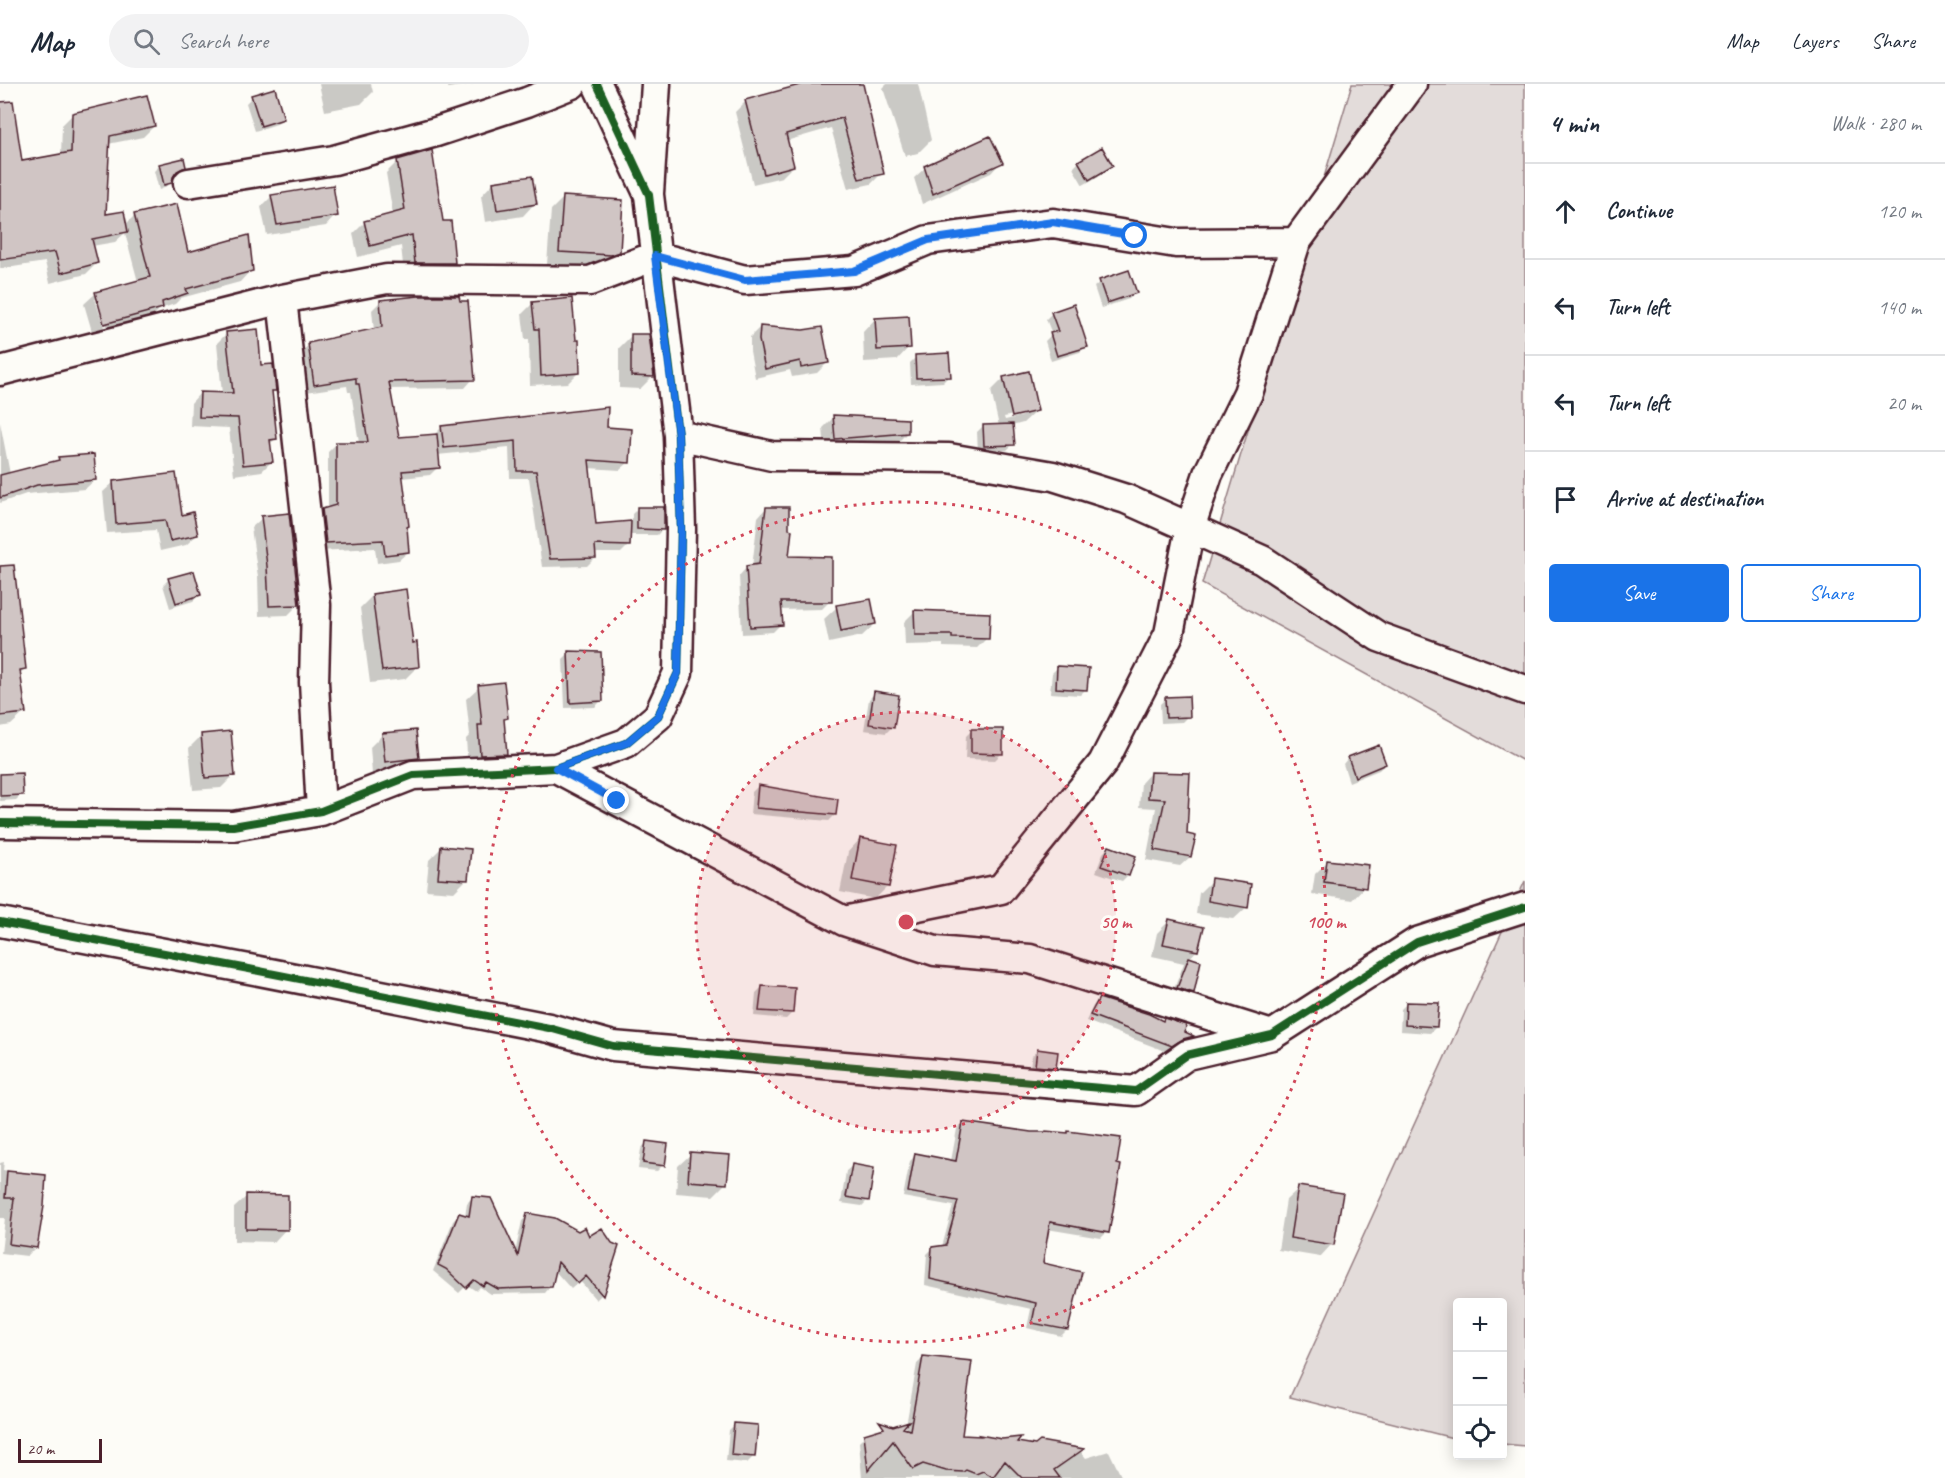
<!DOCTYPE html>
<meta charset="utf-8">
<style>
:root{--surface:#fff;--page:#f2f2f3;--text:#1f2937;--muted:#747a83;--line:#e0e1e3;--accent:#1a73e8}
body{margin:0;font-family:Caveat,sans-serif;background:var(--page);color:var(--text)}
.controls{position:absolute;right:18px;bottom:18px;display:grid;overflow:hidden;border-radius:6px;box-shadow:0 3px 15px #0003}
.controls button{width:54px;height:54px;display:grid;place-items:center;padding:0;border:0;border-bottom:2px solid var(--line);background:var(--surface);color:var(--text);font:30px sans-serif}
.scale{position:absolute;left:18px;bottom:15px;width:84px;box-sizing:border-box;padding-left:6px;border:3px solid #4a1f2b;border-top:0;font-size:16px;line-height:21px;white-space:nowrap;color:#4a1f2b;-webkit-text-stroke:4px #fdfcf7;paint-order:stroke}
.stop{position:absolute;width:18px;height:18px;margin:-14px;border:4px solid #1a73e8;border-radius:50%;background:#fff}
.stop.end{background:#1a73e8;border-color:#fff;box-shadow:0 2px 6px #0008}
.list{margin:0;padding:0;list-style:none}
h2{display:flex;justify-content:space-between;align-items:center;height:78px;margin:0;padding:0 24px;font-size:26px}
h2 small{font-size:20px;font-weight:400;color:var(--muted)}
.list li{display:grid;grid-template-columns:39px 1fr auto;gap:18px;align-items:center;box-sizing:border-box;height:96px;padding:0 24px;border-top:2px solid var(--line)}
.list b{display:block;font-size:22px;white-space:nowrap}
.list em{font-size:20px;font-style:normal;color:var(--muted)}
.actions{display:flex;gap:12px;padding:18px 24px}
.actions a{flex:1;padding:14px 0;border:2px solid var(--accent);border-radius:6px;text-align:center;font-size:21px;color:var(--accent)}
.actions .main{background:var(--accent);color:#fff}
.icon{flex:none;width:33px;height:33px;fill:none;stroke:currentColor;stroke-width:2;stroke-linecap:round;stroke-linejoin:round}
.map{position:relative;flex:none;width:1525px;height:1394px;overflow:hidden}
header{display:flex;align-items:center;gap:36px;box-sizing:border-box;height:84px;padding:0 30px;background:var(--surface);border-bottom:2px solid var(--line)}
header strong{font-size:28px}
nav{display:flex;gap:33px;margin-inline-start:auto;font-size:21px}
.search{width:420px;height:54px;background:var(--page);display:flex;align-items:center;gap:15px;box-sizing:border-box;padding:0 21px;border-radius:33px;color:var(--muted);font-size:22px}
main{display:flex}
aside{flex:1;background:var(--surface)}
.map>svg:first-child{display:block}
</style>
<header>
<strong>Map</strong>
<div class="search"><svg class="icon" aria-label="search" viewBox="0 0 24 24"><circle cx="10" cy="10" r="6"/><path d="M15 15l6 6"/></svg>Search here</div>
<nav><a>Map</a><a>Layers</a><a>Share</a></nav>
</header>
<main>
<div class="map">
<svg width="1525" height="1394" viewBox="0 0 1525 1394">
<rect width="100%" height="100%" fill="#fdfcf7"/>
<filter id="ink" filterUnits="userSpaceOnUse"><feTurbulence type="fractalNoise" baseFrequency=".0167" numOctaves="2"/><feDisplacementMap in="SourceGraphic" scale="12" xChannelSelector="R" yChannelSelector="G"/><feConvolveMatrix kernelMatrix="1 2 1 2 8 2 1 2 1" color-interpolation-filters="sRGB"/></filter>
<g filter="url(#ink)">
<!-- green -->
<path fill="#e3dcda" stroke="#967e82" stroke-width="1.5" d="M 1352,0 L 1525,0 L 1525,678 L 1202,500 Z
M 1525,797 L 1525,1362 L 1503,1360 L 1502,1218 L 1458,1218 L 1457,1355 L 1290,1313 Z"/>
<!-- shadow -->
<path fill="#0003" fill-rule="evenodd" d="M 319,0 L 371,0 L 373,8 L 361,20 L 325,27 Z
M 448,0 L 474,0 L 448,4 Z
M 803,0 L 861,0 L 882,89 L 871,100 L 848,105 L 831,44 L 786,57 L 793,82 L 782,93 L 753,100 L 735,28 L 746,17 Z
M 887,0 L 918,0 L 931,56 L 918,69 L 905,72 L 883,4 Z
M 252,13 L 283,34 L 277,40 L 255,47 L 246,19 Z
M 73,30 L 154,42 L 143,53 L 108,60 L 104,132 L 125,141 L 134,132 L 176,122 L 187,170 L 251,186 L 240,198 L 181,214 L 175,220 L 160,225 L 150,235 L 108,247 L 98,215 L 95,215 L 105,247 L 93,251 L 84,220 L 96,209 L 138,198 L 125,149 L 115,158 L 92,162 L 97,179 L 86,190 L 50,199 L 45,178 L 0,185 L 0,32 L 21,78 L 61,71 L 62,41 Z
M 398,77 L 442,139 L 454,179 L 442,191 L 404,190 L 401,162 L 358,173 L 353,150 L 365,138 L 393,131 L 386,89 Z
M 1001,78 L 991,89 L 922,120 L 914,94 L 925,84 Z
M 1079,78 L 1112,82 L 1106,88 L 1083,101 L 1073,84 Z
M 160,81 L 185,82 L 172,91 L 170,98 L 164,104 L 159,106 L 154,87 Z
M 493,99 L 535,119 L 523,132 L 485,138 L 481,112 Z
M 272,112 L 336,131 L 326,142 L 267,151 L 261,123 Z
M 564,113 L 618,167 L 605,180 L 598,183 L 547,180 L 551,126 Z
M 1100,198 L 1135,209 L 1129,215 L 1101,224 L 1094,203 Z
M 380,218 L 473,295 L 465,304 L 389,305 L 397,355 L 433,352 L 442,343 L 606,344 L 628,379 L 620,386 L 588,384 L 595,442 L 632,438 L 632,430 L 638,424 L 663,445 L 657,451 L 629,451 L 629,461 L 621,469 L 594,469 L 595,474 L 587,482 L 542,483 L 529,394 L 510,394 L 509,364 L 437,371 L 438,383 L 430,391 L 402,394 L 408,468 L 399,476 L 377,479 L 375,464 L 318,467 L 314,434 L 323,426 L 328,425 L 328,368 L 337,359 L 359,359 L 351,308 L 348,308 L 347,302 L 306,308 L 300,269 L 309,261 L 374,247 L 372,226 Z
M 533,219 L 579,288 L 568,299 L 530,301 L 529,255 L 525,255 L 522,230 Z
M 1052,229 L 1086,262 L 1080,268 L 1051,277 L 1045,257 L 1052,250 L 1046,235 Z
M 875,235 L 909,263 L 897,276 L 864,278 L 863,248 Z
M 760,243 L 827,279 L 817,289 L 792,293 L 790,286 L 755,294 L 750,267 L 750,253 Z
M 227,249 L 260,282 L 274,306 L 271,310 L 276,354 L 269,361 L 272,377 L 262,387 L 234,391 L 229,344 L 190,342 L 191,319 L 200,309 L 222,310 L 217,259 Z
M 632,251 L 653,292 L 640,305 L 619,304 L 619,264 Z
M 916,273 L 949,292 L 943,298 L 911,300 L 910,279 Z
M 1004,294 L 1036,327 L 1023,339 L 1012,342 L 1013,360 L 1007,366 L 978,368 L 977,348 L 983,342 L 999,342 L 991,307 ZM 1023,329 L 1023,332 L 1005,336 L 1004,333 Z
M 834,333 L 907,349 L 896,360 L 825,366 L 823,344 Z
M 0,338 L 10,390 L 55,379 L 59,375 L 95,396 L 85,405 L 26,410 L 0,419 Z
M 114,398 L 181,433 L 197,451 L 186,461 L 160,467 L 156,446 L 107,449 L 103,408 Z
M 766,424 L 787,473 L 830,517 L 822,525 L 780,526 L 781,540 L 773,548 L 742,550 L 739,492 L 747,483 L 752,483 L 758,433 Z
M 262,434 L 298,521 L 288,531 L 259,532 L 258,493 L 251,444 Z
M 169,495 L 199,511 L 193,517 L 170,524 L 163,501 Z
M 0,510 L 25,585 L 19,590 L 24,629 L 11,641 L 0,643 Z
M 373,511 L 412,560 L 418,582 L 405,595 L 370,599 L 360,524 Z
M 837,523 L 875,540 L 862,552 L 829,559 L 824,535 Z
M 914,528 L 987,554 L 977,564 L 943,563 L 943,560 L 905,561 L 904,538 Z
M 569,569 L 601,617 L 595,623 L 565,624 L 563,575 Z
M 1058,583 L 1086,605 L 1080,611 L 1050,609 L 1052,589 Z
M 479,603 L 507,634 L 503,637 L 505,669 L 493,682 L 468,683 L 466,655 L 470,651 L 466,615 Z
M 875,609 L 892,643 L 886,649 L 864,646 L 869,615 Z
M 1166,614 L 1188,632 L 1182,638 L 1161,639 L 1160,620 Z
M 972,646 L 1001,670 L 995,676 L 965,675 L 966,652 Z
M 383,650 L 417,674 L 404,686 L 372,690 L 370,663 Z
M 202,651 L 234,691 L 221,704 L 193,706 L 189,664 Z
M 1348,674 L 1385,680 L 1379,686 L 1349,698 L 1343,680 Z
M 1150,689 L 1188,691 L 1185,751 L 1190,773 L 1180,782 L 1146,776 L 1156,724 L 1139,723 L 1141,699 Z
M 0,691 L 22,710 L 16,716 L 0,717 Z
M 758,702 L 835,731 L 829,737 L 750,730 L 752,708 Z
M 860,755 L 888,802 L 875,815 L 840,808 L 848,768 Z
M 1109,763 L 1128,791 L 1122,797 L 1096,788 L 1103,769 Z
M 441,764 L 466,796 L 454,808 L 426,806 L 429,776 Z
M 1328,777 L 1364,803 L 1352,816 L 1312,810 L 1315,790 Z
M 1212,796 L 1247,823 L 1234,835 L 1196,830 L 1199,809 Z
M 1170,836 L 1197,866 L 1189,875 L 1192,908 L 1186,914 L 1172,910 L 1184,879 L 1152,872 L 1157,849 Z
M 762,903 L 792,929 L 786,935 L 754,932 L 756,909 Z
M 1099,916 L 1183,948 L 1192,953 L 1187,958 L 1175,960 L 1165,967 L 1086,937 L 1093,922 Z
M 1407,919 L 1436,943 L 1430,949 L 1400,947 L 1401,925 Z
M 1037,966 L 1055,983 L 1049,989 L 1029,987 L 1032,972 Z
M 963,1039 L 1031,1049 L 1067,1050 L 1069,1048 L 1107,1148 L 1101,1154 L 1047,1145 L 1041,1180 L 1067,1246 L 1061,1252 L 1027,1244 L 1031,1225 L 925,1201 L 927,1170 L 933,1164 L 942,1163 L 953,1122 L 903,1113 L 910,1077 L 916,1071 L 951,1077 L 957,1045 Z
M 646,1059 L 663,1081 L 657,1087 L 638,1085 L 641,1065 Z
M 691,1070 L 726,1099 L 713,1112 L 676,1109 L 678,1082 Z
M 4,1078 L 3,1086 L 45,1093 L 36,1163 L 27,1172 L 1,1169 L 5,1134 L 0,1134 L 0,1079 Z
M 852,1082 L 868,1116 L 862,1122 L 841,1119 L 846,1087 Z
M 1299,1104 L 1332,1160 L 1320,1173 L 1278,1166 L 1286,1116 Z
M 247,1112 L 286,1145 L 274,1158 L 234,1157 L 234,1124 Z
M 473,1113 L 515,1169 L 522,1137 L 528,1131 L 617,1163 L 601,1211 L 596,1216 L 580,1197 L 571,1205 L 554,1186 L 551,1202 L 545,1209 L 491,1210 L 480,1203 L 476,1207 L 467,1201 L 459,1209 L 433,1187 L 453,1137 L 459,1131 L 465,1132 L 467,1119 Z
M 923,1274 L 960,1352 L 1035,1362 L 1058,1360 L 1077,1363 L 1086,1374 L 1109,1367 L 1122,1394 L 862,1394 L 859,1358 L 865,1352 L 905,1347 L 917,1280 Z
M 735,1340 L 753,1373 L 747,1379 L 726,1377 L 729,1346 Z"/>
<!-- building -->
<path fill="#d0c5c4" stroke="#4a1f2b" stroke-width="1.5" d="M 803,0 L 863,0 L 884,90 L 859,95 L 842,34 L 786,50 L 794,82 L 764,90 L 745,16 Z
M 275,4 L 284,35 L 261,42 L 251,11 Z
M 147,11 L 155,42 L 110,52 L 106,130 L 124,127 L 128,148 L 92,155 L 98,179 L 61,189 L 55,168 L 0,176 L 0,18 L 13,17 L 22,77 L 71,68 L 72,29 Z
M 990,52 L 1003,79 L 933,110 L 924,82 Z
M 1102,63 L 1113,82 L 1089,96 L 1078,77 Z
M 432,66 L 443,137 L 451,137 L 455,179 L 415,179 L 412,151 L 370,162 L 364,137 L 405,126 L 397,76 Z
M 184,74 L 186,83 L 177,87 L 173,93 L 172,99 L 164,101 L 159,80 Z
M 532,92 L 537,120 L 497,126 L 493,98 Z
M 333,101 L 338,132 L 277,141 L 271,111 Z
M 563,112 L 623,116 L 620,168 L 611,171 L 559,168 Z
M 177,120 L 188,168 L 249,151 L 253,187 L 186,205 L 188,209 L 162,218 L 163,224 L 104,240 L 95,208 L 150,193 L 134,130 Z
M 1129,186 L 1137,209 L 1107,219 L 1099,196 Z
M 419,212 L 459,212 L 460,217 L 468,217 L 475,296 L 389,298 L 399,353 L 437,350 L 440,384 L 402,387 L 409,442 L 407,443 L 409,468 L 385,471 L 383,456 L 326,459 L 322,425 L 336,421 L 336,358 L 368,358 L 359,300 L 356,300 L 356,294 L 314,301 L 308,259 L 382,243 L 380,216 Z
M 572,214 L 576,256 L 579,256 L 580,289 L 541,292 L 539,245 L 535,245 L 532,218 Z
M 1074,220 L 1088,263 L 1057,272 L 1050,249 L 1058,247 L 1051,228 Z
M 909,232 L 911,264 L 877,266 L 875,234 Z
M 760,242 L 803,246 L 822,243 L 829,279 L 801,284 L 800,277 L 765,285 L 759,256 Z
M 258,245 L 261,281 L 273,280 L 276,307 L 272,307 L 277,355 L 270,356 L 273,378 L 243,381 L 238,334 L 199,333 L 200,308 L 233,309 L 226,248 Z
M 631,250 L 649,250 L 654,293 L 631,292 Z
M 949,269 L 951,293 L 916,294 L 915,271 Z
M 1029,287 L 1038,327 L 1012,333 L 1003,293 Z
M 608,323 L 607,343 L 632,345 L 630,379 L 589,376 L 596,440 L 631,437 L 630,462 L 595,461 L 596,474 L 550,475 L 536,387 L 517,387 L 516,357 L 444,364 L 441,342 Z
M 833,331 L 908,335 L 908,349 L 835,355 Z
M 1013,340 L 1015,361 L 984,362 L 983,341 Z
M 94,370 L 96,396 L 37,401 L 0,414 L 0,391 L 59,376 L 58,373 Z
M 176,389 L 182,431 L 193,428 L 198,451 L 170,457 L 165,436 L 116,440 L 113,397 Z
M 637,423 L 664,423 L 664,446 L 637,445 Z
M 766,423 L 789,423 L 789,445 L 792,446 L 789,472 L 832,473 L 832,518 L 781,518 L 783,541 L 750,543 L 746,482 L 759,480 Z
M 289,429 L 299,521 L 269,522 L 267,482 L 261,432 Z
M 14,481 L 26,585 L 20,586 L 26,629 L 0,632 L 0,482 Z
M 194,487 L 201,511 L 176,519 L 168,494 Z
M 406,505 L 413,559 L 417,558 L 419,583 L 382,587 L 372,510 Z
M 871,515 L 876,540 L 841,547 L 836,521 Z
M 914,526 L 990,529 L 989,555 L 952,554 L 952,551 L 915,551 Z
M 568,567 L 601,568 L 603,617 L 570,619 Z
M 1057,582 L 1089,584 L 1087,606 L 1056,604 Z
M 504,598 L 508,634 L 504,635 L 507,670 L 480,671 L 478,641 L 482,641 L 478,601 Z
M 874,607 L 899,611 L 894,644 L 869,640 Z
M 1189,612 L 1190,633 L 1166,634 L 1165,613 Z
M 971,645 L 1003,645 L 1003,670 L 971,669 Z
M 416,646 L 419,674 L 385,678 L 382,649 Z
M 231,647 L 235,692 L 205,694 L 201,650 Z
M 1379,661 L 1386,680 L 1355,693 L 1348,673 Z
M 1150,688 L 1190,689 L 1187,750 L 1196,752 L 1191,773 L 1154,766 L 1165,715 L 1148,714 Z
M 22,689 L 23,711 L 0,712 L 0,690 Z
M 758,701 L 838,715 L 836,731 L 756,724 Z
M 860,754 L 897,761 L 889,803 L 852,796 Z
M 441,762 L 471,765 L 468,796 L 438,794 Z
M 1109,762 L 1136,772 L 1129,792 L 1101,782 Z
M 1327,776 L 1369,781 L 1366,804 L 1324,798 Z
M 1211,794 L 1251,800 L 1248,824 L 1208,817 Z
M 1169,835 L 1204,843 L 1198,867 L 1163,860 Z
M 1189,873 L 1201,877 L 1194,909 L 1177,904 Z
M 762,902 L 795,904 L 793,929 L 759,927 Z
M 1099,914 L 1149,930 L 1163,937 L 1164,934 L 1186,941 L 1185,948 L 1194,952 L 1183,955 L 1172,962 L 1090,931 Z
M 1406,918 L 1439,919 L 1437,943 L 1405,941 Z
M 1037,965 L 1058,968 L 1056,984 L 1035,982 Z
M 963,1038 L 1031,1048 L 1046,1048 L 1046,1047 L 1068,1049 L 1068,1047 L 1121,1054 L 1117,1080 L 1121,1081 L 1109,1149 L 1050,1138 L 1043,1179 L 1082,1188 L 1068,1246 L 1032,1239 L 1036,1219 L 930,1195 L 932,1163 L 946,1161 L 958,1117 L 908,1108 L 915,1069 L 956,1077 Z
M 646,1057 L 668,1060 L 665,1082 L 643,1079 Z
M 690,1068 L 730,1071 L 727,1100 L 688,1097 Z
M 852,1080 L 874,1084 L 869,1117 L 846,1113 Z
M 7,1087 L 46,1091 L 44,1122 L 37,1164 L 9,1160 L 14,1114 L 5,1114 Z
M 1298,1102 L 1343,1109 L 1334,1161 L 1290,1154 Z
M 246,1110 L 288,1111 L 288,1146 L 246,1145 Z
M 472,1112 L 491,1114 L 518,1172 L 527,1129 L 555,1134 L 578,1147 L 585,1143 L 589,1152 L 602,1144 L 612,1159 L 619,1162 L 603,1212 L 586,1192 L 578,1200 L 558,1178 L 552,1203 L 498,1205 L 486,1198 L 483,1202 L 474,1196 L 466,1204 L 446,1185 L 438,1181 L 459,1129 L 469,1132 Z
M 923,1272 L 972,1277 L 962,1351 L 980,1352 L 979,1351 L 1002,1355 L 1021,1353 L 1017,1358 L 1035,1361 L 1040,1357 L 1084,1365 L 1054,1386 L 1060,1394 L 1022,1394 L 1005,1377 L 993,1393 L 983,1387 L 976,1390 L 966,1386 L 963,1388 L 946,1387 L 923,1380 L 913,1385 L 893,1357 L 868,1387 L 864,1350 L 884,1344 L 879,1337 L 893,1342 L 909,1337 L 903,1344 L 910,1346 Z
M 734,1339 L 758,1341 L 755,1373 L 731,1371 Z"/>
<g fill="none" stroke-linecap="round" stroke-linejoin="round">
<defs>
<path id="street" d="M 188,99 L 334,76 L 436,48 L 527,18 L 572,0
M 649,109 L 656,0
M 282,215 L 316,521 L 314,598 L 321,727
M 0,287 L 282,215 L 387,195 L 590,197 L 655,172 L 745,196 L 854,187 L 928,156 L 1053,139 L 1176,159 L 1296,158
M 678,351 L 772,372 L 949,374 L 1053,392 L 1126,415 L 1262,476 L 1379,553 L 1525,606
M 556,684 L 844,837 L 935,867 L 1030,875 L 1272,951
M 0,739 L 233,742 L 321,727 L 413,691 L 556,684 L 626,659 L 658,632 L 678,589 L 681,445 L 678,351 L 649,111 L 597,0
M 844,837 L 1001,805 L 1103,679 L 1169,550 L 1190,444 L 1208,390 L 1248,309 L 1296,158 L 1412,0
M 0,838 L 249,885 L 549,944 L 613,962 L 1136,1007 L 1187,971 L 1272,951 L 1417,858 L 1525,823"/>
</defs>
<!-- street casing -->
<use href="#street" stroke="#4a1f2b" stroke-width="33"/>
<!-- street -->
<use href="#street" stroke="#fdfcf7" stroke-width="28"/>
<defs>
<path id="cycleway" d="M 0,739 L 233,742 L 321,727 L 413,691 L 556,684 L 626,659 L 658,632 L 678,589 L 681,445 L 678,351 L 649,111 L 597,0
M 0,838 L 249,885 L 549,944 L 613,962 L 1136,1007 L 1187,971 L 1272,951 L 1417,858 L 1525,823"/>
</defs>
<!-- cycleway casing -->
<use href="#cycleway" stroke="#fdfcf7" stroke-width="11"/>
<!-- cycleway -->
<use href="#cycleway" stroke="#1b5e20" stroke-width="8"/>
</g>
</g>
<g fill="none" stroke-linecap="round" stroke-linejoin="round" filter="url(#ink)">
<!-- route -->
<path stroke="#1a73e8" stroke-width="8" d="M 617,717 L 556,684 L 626,659 L 658,632 L 678,589 L 681,445 L 678,351 L 655,172 L 745,196 L 854,187 L 928,156 L 1053,138 L 1135,152"/>
</g>
<!-- distance rings -->
<circle cx="906" cy="838" r="210" fill="#d1495b" fill-opacity=".12"/>
<g fill="none" stroke="#d1495b" stroke-width="3" stroke-dasharray="3 6">
<circle cx="906" cy="838" r="210"/>
<circle cx="906" cy="838" r="420"/>
</g>
<circle cx="906" cy="838" r="9" fill="#d1495b" stroke="#fdfcf7" stroke-width="3"/>
<g font-size="18" text-anchor="middle" font-weight="bold" fill="#d1495b" stroke="#fdfcf7" stroke-width="6" stroke-linejoin="round" paint-order="stroke">
<text x="1116" y="844">50 m</text>
<text x="1326" y="844">100 m</text>
</g>
</svg>
<div class="controls">
<button>+</button>
<button>−</button>
<button><svg class="icon" aria-label="locate" viewBox="0 0 24 24"><circle cx="12" cy="12" r="6"/><path d="M12 2v4M12 18v4M2 12h4M18 12h4"/></svg></button>
</div>
<div class="scale">20 m</div>
<div class="stop" style="left:1135px;top:152px"></div>
<div class="stop end" style="left:617px;top:717px"></div>
</div>
<aside>
<h2>4 min<small>Walk · 280 m</small></h2>
<ul class="list">
<li><svg class="icon" aria-label="ahead" viewBox="0 0 24 24"><path d="M12 20V5M6 11l6-6 6 6"/></svg><div><b>Continue</b></div><em>120 m</em></li>
<li><svg class="icon" aria-label="left" viewBox="0 0 24 24"><path d="M17 20v-9H6M10 6l-5 5 5 5"/></svg><div><b>Turn left</b></div><em>140 m</em></li>
<li><svg class="icon" aria-label="left" viewBox="0 0 24 24"><path d="M17 20v-9H6M10 6l-5 5 5 5"/></svg><div><b>Turn left</b></div><em>20 m</em></li>
<li><svg class="icon" aria-label="arrive" viewBox="0 0 24 24"><path d="M6 21V4h12l-3 4 3 4H6"/></svg><div><b>Arrive at destination</b></div></li>
</ul>
<div class="actions"><a class="main">Save</a><a>Share</a></div>
</aside>
</main>
